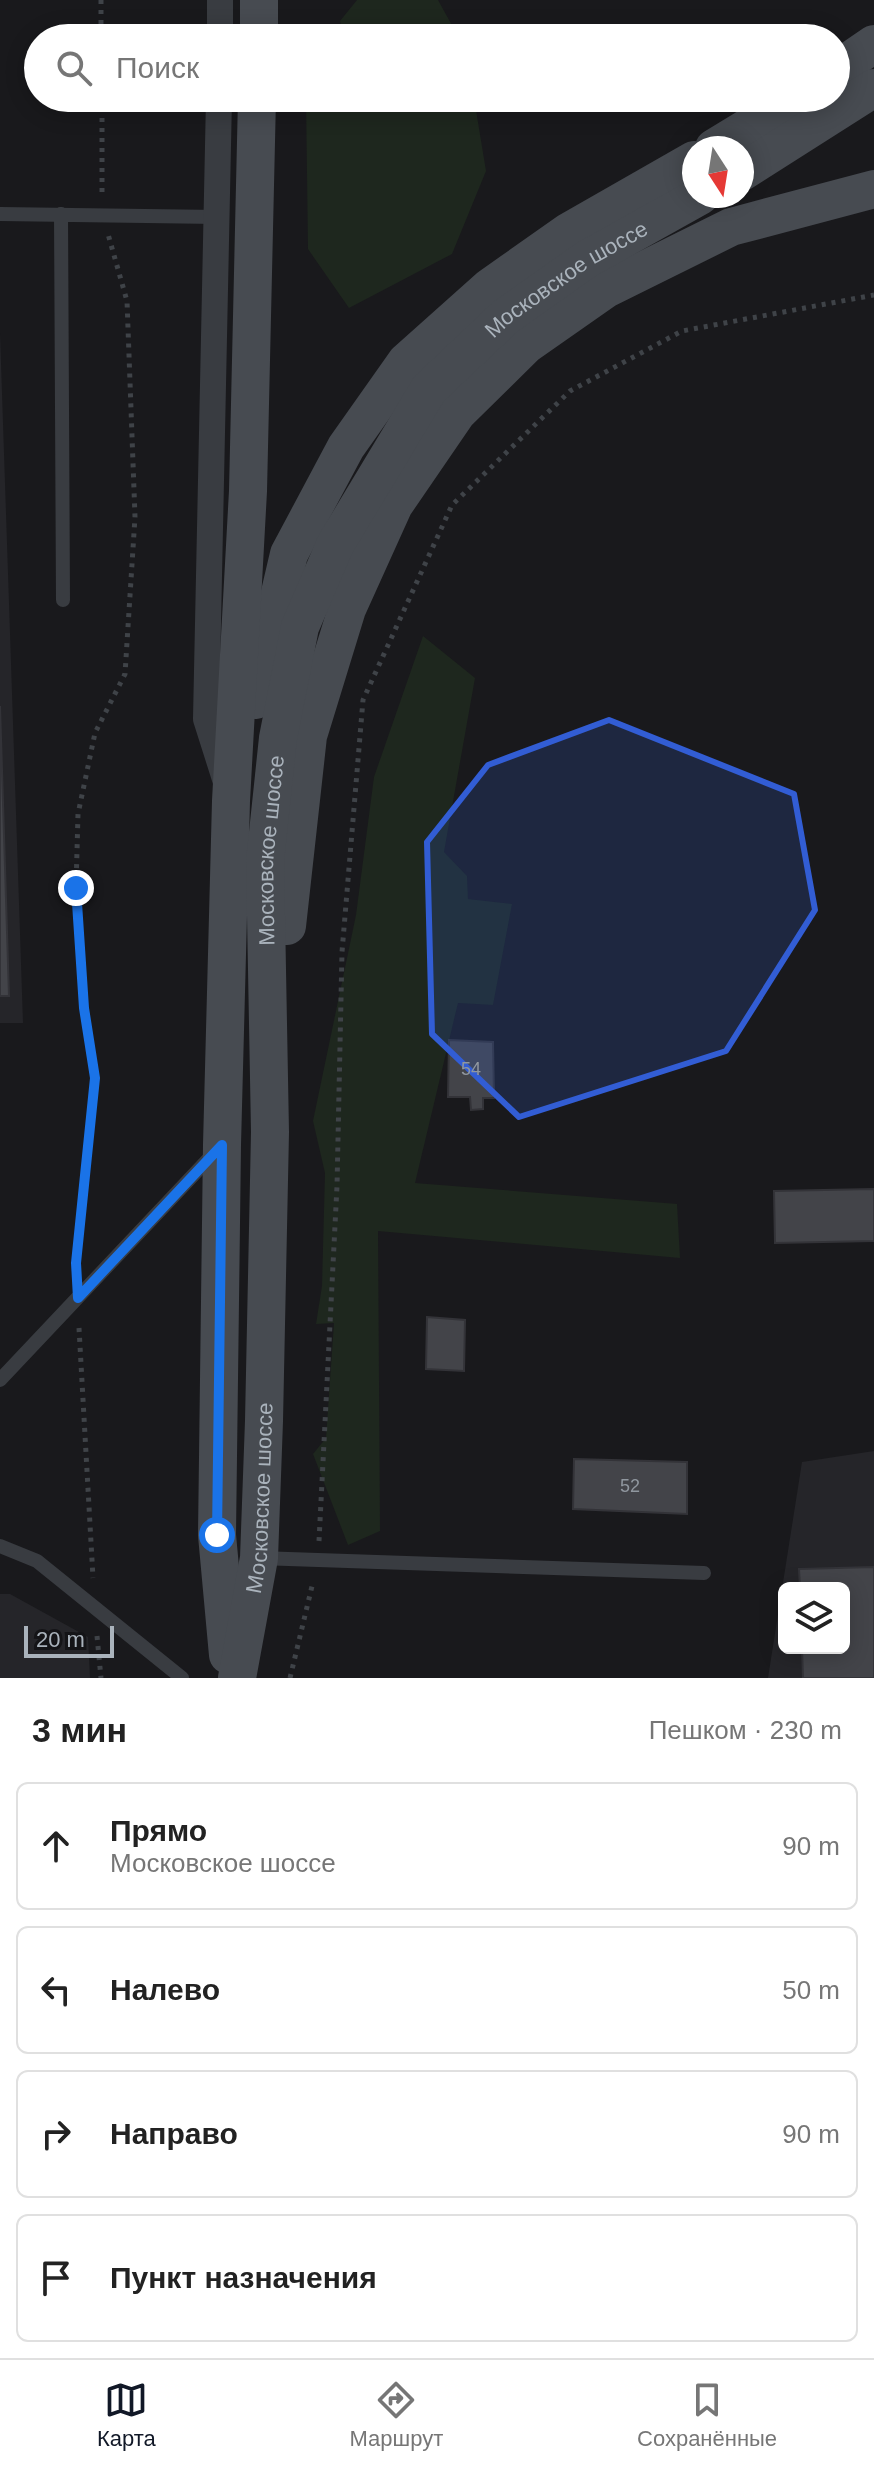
<!DOCTYPE html>
<html lang="ru">
<meta charset="utf-8">
<style>
:root{--surface:#fff;--page:#f6f6f6;--text:#222;--muted:#767676;--line:#e0e0e0;--accent:#111827}
body{margin:0;font-family:Arial,sans-serif;background:var(--page);color:var(--text)}
.controls{position:absolute;right:24px;bottom:24px;display:grid;overflow:hidden;border-radius:12px;box-shadow:0 4px 20px #0003}
.controls button{width:72px;height:72px;display:grid;place-items:center;padding:0;border:0;border-bottom:2px solid var(--line);background:var(--surface);color:var(--text);font:40px sans-serif}
.compass{position:absolute;left:682px;top:136px;width:72px;height:72px;border-radius:50%;background:var(--surface);box-shadow:0 4px 20px #0003;rotate:168deg}
.scale{position:absolute;left:24px;bottom:20px;width:90px;box-sizing:border-box;padding-left:8px;border:4px solid #aab3bc;border-top:0;font-size:22px;line-height:28px;white-space:nowrap;color:#aab3bc;-webkit-text-stroke:6px #141417;paint-order:stroke}
.stop{position:absolute;width:24px;height:24px;margin:-18px;border:6px solid #1a73e8;border-radius:50%;background:#fff}
.stop.end{background:#1a73e8;border-color:#fff;box-shadow:0 2px 8px #0008}
.list{margin:0;padding:0;list-style:none}
h2{display:flex;justify-content:space-between;align-items:center;height:104px;margin:0;padding:0 32px;font-size:34px}
h2 small{font-size:26px;font-weight:400;color:var(--muted)}
.list li{display:grid;grid-template-columns:52px 1fr auto;gap:24px;align-items:center;box-sizing:border-box;height:128px;margin:0 16px 16px;padding:0 16px;border:2px solid var(--line);border-radius:12px}
.list b{display:block;font-size:30px;white-space:nowrap}
.list p{margin:0;font-size:26px;white-space:nowrap;color:var(--muted)}
.list em{font-size:26px;font-style:normal;color:var(--muted)}
.icon{flex:none;width:44px;height:44px;fill:none;stroke:currentColor;stroke-width:2;stroke-linecap:round;stroke-linejoin:round}
.map{position:relative;flex:none;width:874px;height:1678px;overflow:hidden}
.search{position:absolute;background:var(--surface);box-shadow:0 4px 20px #0003;left:24px;right:24px;top:24px;height:88px;display:flex;align-items:center;gap:20px;box-sizing:border-box;padding:0 28px;border-radius:44px;color:var(--muted);font-size:30px}
.sheet{height:680px;background:var(--surface)}
nav{display:flex;justify-content:space-around;align-items:center;box-sizing:border-box;height:112px;border-top:2px solid var(--line);background:var(--surface);font-size:22px;color:var(--muted)}
nav a{display:grid;justify-items:center;gap:4px}
nav .on{color:var(--accent)}
.map>svg:first-child{display:block}
</style>
<div class="map">
<svg width="874" height="1678" viewBox="0 0 874 1678">
<rect width="100%" height="100%" fill="#19191c"/>
<!-- built -->
<path fill="#252529" fill-rule="evenodd" d="M 0,333 L 23,1023 L 0,1023 Z
M 874,1451 L 874,1678 L 768,1678 L 802,1462 ZM 784,1588 L 844,1588 L 844,1648 L 784,1648 Z
M 0,1594 L 10,1594 L 88,1637 L 90,1678 L 0,1678 Z"/>
<!-- green -->
<path fill="#1e271e" d="M 357,0 L 438,0 L 459,38 L 344,38 L 340,21 Z
M 306,98 L 474,98 L 486,171 L 452,254 L 349,308 L 308,249 Z
M 423,636 L 475,678 L 444,852 L 467,876 L 468,899 L 512,904 L 493,1005 L 458,1003 L 415,1183 L 677,1204 L 680,1258 L 378,1231 L 380,1531 L 348,1545 L 313,1454 L 326,1438 L 334,1323 L 316,1324 L 322,1286 L 325,1173 L 313,1121 L 356,915 L 374,777 Z"/>
<!-- building -->
<path fill="#434449" stroke="#333338" stroke-width="2" d="M 0,706 L 9,996 L 0,996 Z
M 449,1040 L 493,1042 L 494,1098 L 483,1098 L 483,1109 L 471,1110 L 470,1097 L 448,1097 Z
M 874,1189 L 874,1241 L 775,1243 L 774,1191 Z
M 427,1317 L 465,1320 L 464,1371 L 426,1369 Z
M 574,1459 L 687,1462 L 687,1514 L 573,1509 Z
M 874,1567 L 874,1678 L 803,1678 L 802,1648 L 844,1648 L 844,1588 L 800,1588 L 799,1569 Z"/>
<g fill="none" stroke-linecap="round" stroke-linejoin="round">
<!-- path -->
<path stroke="#3f4348" stroke-width="5" stroke-dasharray="4 6" stroke-linecap="butt" d="M 101,0 L 101,38
M 102,98 L 102,197
M 76,1266 L 95,1078 L 84,1008 L 76,888 L 78,814 L 95,733 L 125,674 L 135,517 L 127,301 L 108,234
M 79,1328 L 93,1578
M 319,1541 L 337,1186 L 342,952 L 363,700 L 452,505 L 570,391 L 682,331 L 874,295
M 97,1636 L 101,1678
M 290,1678 L 313,1582"/>
<!-- lane -->
<path stroke="#393c41" stroke-width="14" d="M 0,214 L 218,217
M 61,214 L 63,600
M 0,1380 L 216,1151
M 0,1546 L 37,1561 L 182,1678
M 259,1558 L 704,1573"/>
<!-- street -->
<path stroke="#393c41" stroke-width="26" d="M 220,38 L 220,0
M 219,98 L 206,719 L 225,779"/>
<!-- secondary -->
<g stroke="#474b51" stroke-width="38">
<path d="M 259,38 L 259,0"/>
<path d="M 836,70 L 874,44"/>
<path d="M 714,148 L 796,98"/>
<path d="M 742,172 L 874,88"/>
<path d="M 255,700 L 289,554 L 346,447 L 406,362 L 490,287 L 568,232 L 694,160"/>
<path d="M 287,926 L 308,736 L 347,609 L 394,505 L 457,413 L 526,345 L 606,289 L 731,227 L 874,189"/>
<path d="M 228,1655 L 217,1535 L 222,1145 L 231,801 L 248,491 L 257,98"/>
<path id="s1" d="M 237,1678 L 259,1558 L 264,1421 L 270,1132 L 265,861 L 278,738 L 300,627 L 335,545 L 429,389 L 505,317 L 587,259 L 700,196"/>
</g>
</g>
<g fill="none" stroke-linecap="round" stroke-linejoin="round">
<!-- route -->
<path stroke="#1a73e8" stroke-width="10" d="M 76,888 L 84,1008 L 95,1078 L 76,1263 L 78,1298 L 222,1145 L 217,1535"/>
</g>
<!-- marked area -->
<path fill="#325dd4" fill-opacity="0.2" stroke="#325dd4" stroke-width="6" stroke-linejoin="round" d="M 609,720 L 794,794 L 815,910 L 726,1051 L 519,1117 L 432,1034 L 427,842 L 488,765 Z"/>
<g text-anchor="middle" stroke-width="6" stroke-linejoin="round" paint-order="stroke">
<!-- number labels -->
<g font-size="18" fill="#90979f">
<text x="471" y="1075">54</text>
<text x="630" y="1492">52</text>
</g>
<!-- street labels -->
<g font-size="22" fill="#aab3bc" stroke="#141417">
<text dy="8" stroke="none"><textPath href="#s1" startOffset="1504">Московское шоссе</textPath></text>
<text dy="8" stroke="none"><textPath href="#s1" startOffset="830">Московское шоссе</textPath></text>
<text dy="8" stroke="none"><textPath href="#s1" startOffset="182">Московское шоссе</textPath></text>
</g>
</g>
</svg>
<div class="controls">
<button><svg class="icon" aria-label="layers" viewBox="0 0 24 24"><path d="M12 4l9 5-9 5-9-5zM3 14l9 5 9-5"/></svg></button>
</div>
<svg class="compass" viewBox="-18 -18 36 36"><path d="M0-13l5 13h-10z" fill="#e53935"/><path d="M0 13l5-13h-10z" fill="#767676"/></svg>
<div class="scale">20 m</div>
<div class="stop" style="left:217px;top:1535px"></div>
<div class="stop end" style="left:76px;top:888px"></div>
<div class="search"><svg class="icon" aria-label="search" viewBox="0 0 24 24"><circle cx="10" cy="10" r="6"/><path d="M15 15l6 6"/></svg>Поиск</div>
</div>
<section class="sheet">
<h2>3 мин<small>Пешком · 230 m</small></h2>
<ul class="list">
<li><svg class="icon" aria-label="ahead" viewBox="0 0 24 24"><path d="M12 20V5M6 11l6-6 6 6"/></svg><div><b>Прямо</b><p>Московское шоссе</p></div><em>90 m</em></li>
<li><svg class="icon" aria-label="left" viewBox="0 0 24 24"><path d="M17 20v-9H6M10 6l-5 5 5 5"/></svg><div><b>Налево</b></div><em>50 m</em></li>
<li><svg class="icon" aria-label="right" viewBox="0 0 24 24"><path d="M7 20v-9h11M14 6l5 5-5 5"/></svg><div><b>Направо</b></div><em>90 m</em></li>
<li><svg class="icon" aria-label="arrive" viewBox="0 0 24 24"><path d="M6 21V4h12l-3 4 3 4H6"/></svg><div><b>Пункт назначения</b></div></li>
</ul>
</section>
<nav>
<a class="on"><svg class="icon" aria-label="map" viewBox="0 0 24 24"><path d="M3 6l6-2 6 2 6-2v14l-6 2-6-2-6 2zM9 4v14M15 6v14"/></svg>Карта</a>
<a><svg class="icon" aria-label="directions" viewBox="0 0 24 24"><path d="M12 3l9 9-9 9-9-9zM9 14v-3h6M13 9l2 2-2 2"/></svg>Маршрут</a>
<a><svg class="icon" aria-label="saved" viewBox="0 0 24 24"><path d="M7 4h10v16l-5-4-5 4z"/></svg>Сохранённые</a>
</nav>
